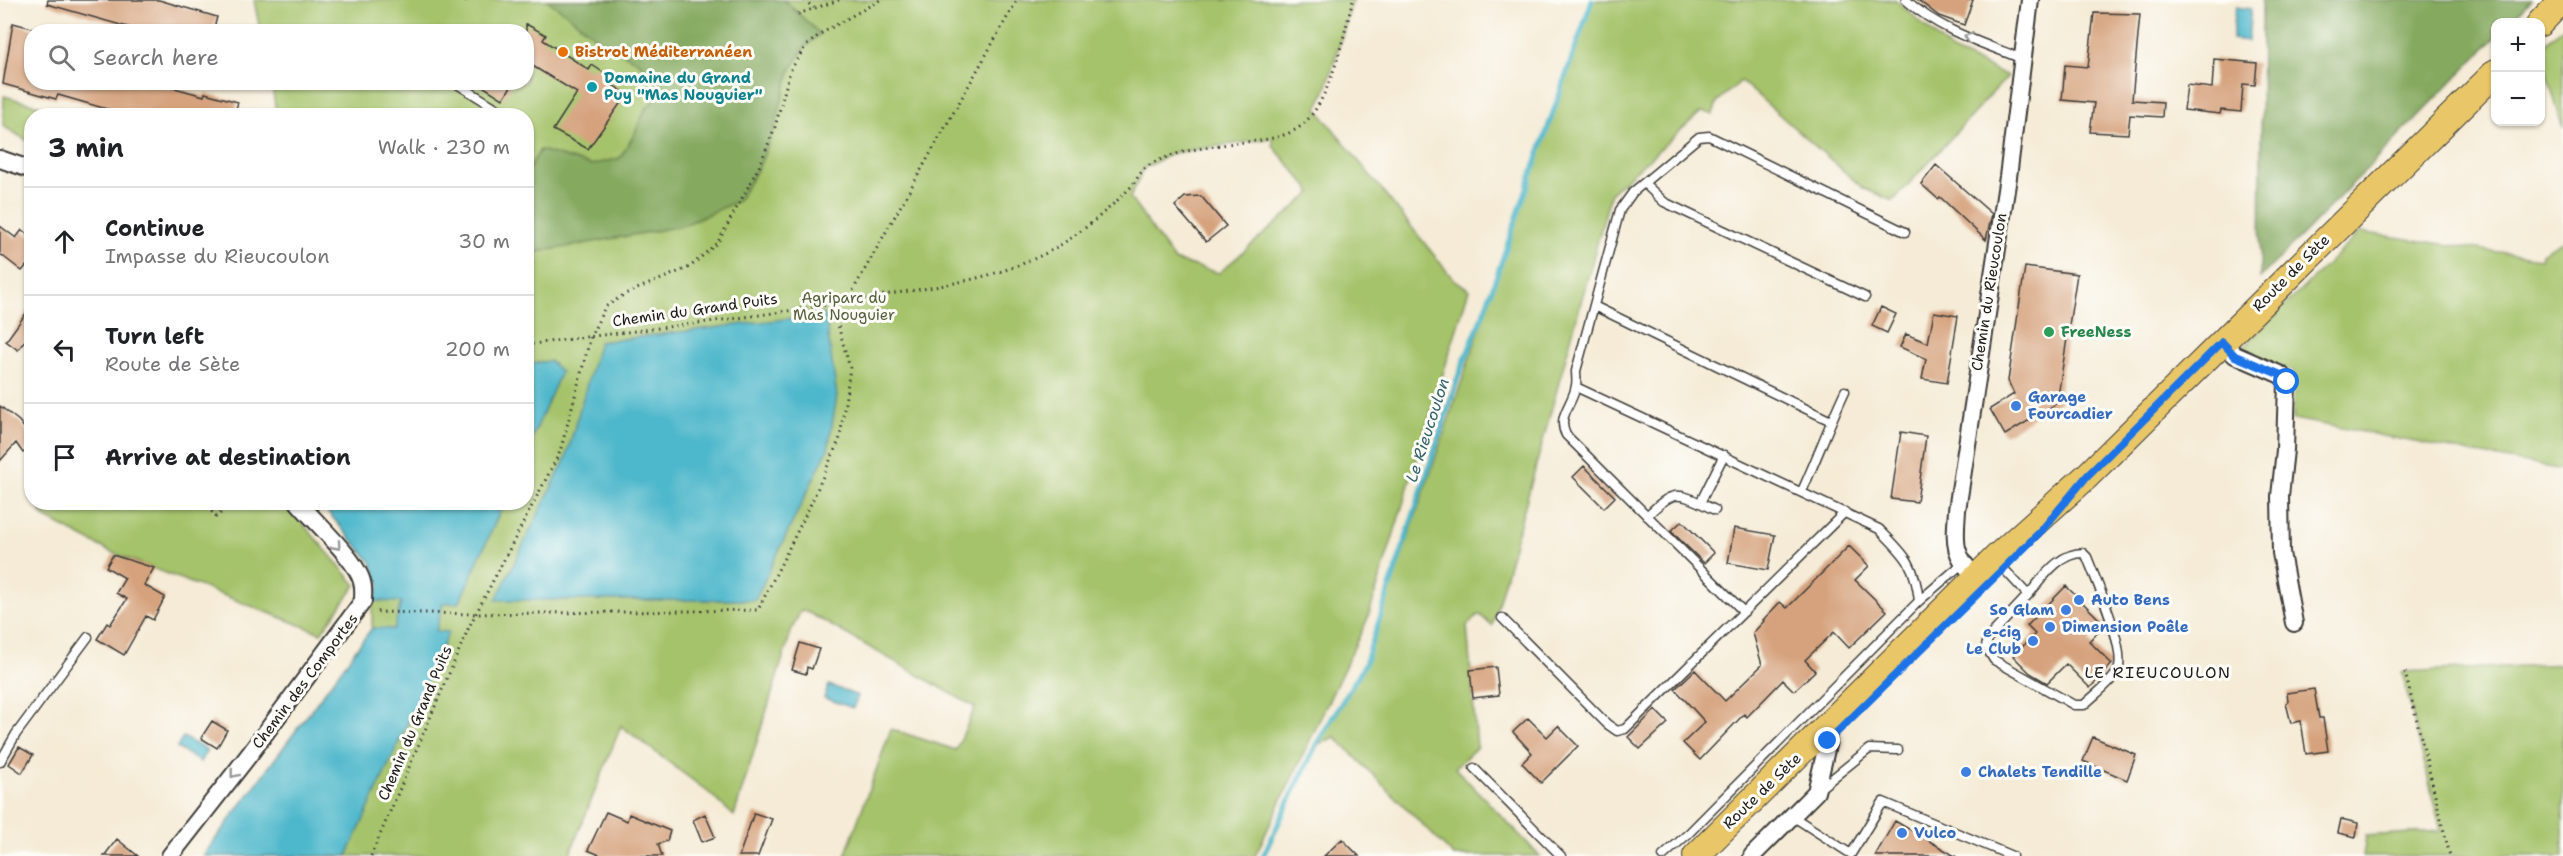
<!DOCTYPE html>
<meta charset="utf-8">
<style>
:root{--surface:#fff;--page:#f6f6f6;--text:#202124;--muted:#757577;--line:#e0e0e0}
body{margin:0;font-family:"Shantell Sans",sans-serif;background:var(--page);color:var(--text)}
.controls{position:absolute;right:18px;top:18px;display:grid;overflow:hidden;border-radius:12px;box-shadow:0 2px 4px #0004}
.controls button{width:54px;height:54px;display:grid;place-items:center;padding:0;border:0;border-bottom:2px solid var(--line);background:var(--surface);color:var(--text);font:30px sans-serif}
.stop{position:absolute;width:18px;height:18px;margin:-14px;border:4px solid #1a73e8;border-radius:50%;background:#fff}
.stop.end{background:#1a73e8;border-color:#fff;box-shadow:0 2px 6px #0008}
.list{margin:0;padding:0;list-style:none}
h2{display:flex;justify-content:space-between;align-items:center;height:78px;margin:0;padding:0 24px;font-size:26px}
h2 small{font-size:20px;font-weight:400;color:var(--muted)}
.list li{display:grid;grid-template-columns:39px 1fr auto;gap:18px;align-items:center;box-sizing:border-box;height:108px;padding:0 24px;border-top:2px solid var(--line)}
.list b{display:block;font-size:22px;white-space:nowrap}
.list p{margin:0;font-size:20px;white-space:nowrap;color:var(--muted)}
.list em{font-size:20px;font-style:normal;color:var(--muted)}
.icon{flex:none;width:33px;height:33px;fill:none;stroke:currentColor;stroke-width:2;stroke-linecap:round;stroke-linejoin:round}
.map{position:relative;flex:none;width:2563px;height:856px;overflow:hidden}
.search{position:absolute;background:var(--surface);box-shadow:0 2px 4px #0004;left:24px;top:24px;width:510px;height:66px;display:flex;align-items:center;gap:15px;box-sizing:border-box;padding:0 21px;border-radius:24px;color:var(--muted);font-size:22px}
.panel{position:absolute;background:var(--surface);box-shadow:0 2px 4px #0004;left:24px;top:108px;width:510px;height:402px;border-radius:24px}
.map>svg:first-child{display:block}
</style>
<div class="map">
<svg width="2563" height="856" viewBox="0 0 2563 856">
<rect width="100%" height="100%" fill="#fdfcf7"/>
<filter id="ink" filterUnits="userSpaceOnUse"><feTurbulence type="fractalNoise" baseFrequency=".0167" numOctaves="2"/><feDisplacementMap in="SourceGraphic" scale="12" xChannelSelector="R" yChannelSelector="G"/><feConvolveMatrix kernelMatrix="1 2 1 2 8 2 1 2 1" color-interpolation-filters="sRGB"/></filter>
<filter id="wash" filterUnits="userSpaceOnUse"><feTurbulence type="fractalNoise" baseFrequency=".008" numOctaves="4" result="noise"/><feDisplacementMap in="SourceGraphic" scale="24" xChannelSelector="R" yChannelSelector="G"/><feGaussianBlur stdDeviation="1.35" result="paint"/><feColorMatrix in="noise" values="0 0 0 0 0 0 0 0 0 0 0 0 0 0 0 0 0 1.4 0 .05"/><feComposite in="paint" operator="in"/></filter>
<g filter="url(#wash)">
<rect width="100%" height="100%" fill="#f5ebd6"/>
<!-- green -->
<path fill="#a5c36a" stroke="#607043" stroke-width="1.5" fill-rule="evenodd" d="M 254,0 L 1353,0 L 1326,89 L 1317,109 L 1454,280 L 1469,289 L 1368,618 L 1255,856 L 845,856 L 891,729 L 956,750 L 975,707 L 811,614 L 801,610 L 791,632 L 734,816 L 708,792 L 621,726 L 569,856 L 203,856 L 372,628 L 372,601 L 380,585 L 371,562 L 320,503 L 526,502 L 526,116 L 277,115 L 271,83 L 526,82 L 526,32 L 260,31 ZM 1273,138 L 1273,146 L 1312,192 L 1219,273 L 1174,260 L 1130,198 L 1144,168 L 1173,153 Z
M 1592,0 L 1896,0 L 1952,51 L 2008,76 L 1893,201 L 1863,188 L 1741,81 L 1717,102 L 1713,114 L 1701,112 L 1611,193 L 1492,626 L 1479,614 L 1467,626 L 1477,747 L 1455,768 L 1540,856 L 1454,856 L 1335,737 L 1316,745 L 1365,664 Z
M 2563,27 L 2563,129 L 2540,50 Z
M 4,96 L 73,115 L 32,116 L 31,143 L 3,126 Z
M 2360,232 L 2540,258 L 2541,253 L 2563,240 L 2563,470 L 2293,419 L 2294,372 L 2239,351 Z
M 37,503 L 285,503 L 356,585 L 321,633 L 111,552 L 44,517 Z
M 2563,664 L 2563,856 L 2363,856 L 2366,836 L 2441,831 L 2402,672 Z"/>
<!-- forest -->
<path fill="#84a95e" stroke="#50623d" stroke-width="1.5" d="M 547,0 L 784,0 L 820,34 L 805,47 L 790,71 L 775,127 L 759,167 L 738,201 L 682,226 L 527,254 L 527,172 L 540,150 L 591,165 L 620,158 L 634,135 L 645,110 L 659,95 L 656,77 L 635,60 L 602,43 L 571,17 Z
M 2262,0 L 2532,0 L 2510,22 L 2496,22 L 2495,38 L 2260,278 Z"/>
<!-- water -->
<path fill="#4db7cb" stroke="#346a74" stroke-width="1.5" d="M 2236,7 L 2251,9 L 2248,41 L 2232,39 Z
M 825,314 L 837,396 L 828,449 L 755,600 L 496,600 L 566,458 L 599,342 Z
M 550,361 L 561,372 L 527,450 L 527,364 Z
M 320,503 L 504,503 L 459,603 L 443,603 L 436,631 L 449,632 L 347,856 L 203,856 L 372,628 L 394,629 L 401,602 L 372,601 L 380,585 L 371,562 Z
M 829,685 L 858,696 L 853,708 L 824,698 Z
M 183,737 L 207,750 L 200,762 L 177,748 Z"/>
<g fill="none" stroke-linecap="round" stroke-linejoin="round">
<!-- stream -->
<path stroke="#4db7cb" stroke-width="5" d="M 1263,856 L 1316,745 L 1365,664 L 1459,374 L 1484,312 L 1592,0"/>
</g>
<g id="blocks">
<!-- building -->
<path fill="#d5a27d" d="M 48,0 L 159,0 L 217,17 L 213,32 L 145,32 L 47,4 Z
M 1918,0 L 1973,0 L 1964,25 L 1939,16 Z
M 2094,13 L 2140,14 L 2132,100 L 2163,102 L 2162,117 L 2130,115 L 2128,134 L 2090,132 L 2094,103 L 2062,100 L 2065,65 L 2088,67 Z
M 13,23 L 32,28 L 32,82 L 172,82 L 171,87 L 204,96 L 205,93 L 238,102 L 234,116 L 131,116 L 58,95 L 56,99 L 3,84 Z
M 526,24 L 546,35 L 543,40 L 589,70 L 592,65 L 610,77 L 607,82 L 627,94 L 588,149 L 553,130 L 577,93 L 526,62 Z
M 2214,59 L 2257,63 L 2255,85 L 2243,84 L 2241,112 L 2221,110 L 2220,114 L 2184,110 L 2187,85 L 2212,88 Z
M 476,82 L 514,82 L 503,99 Z
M 1936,165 L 1992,214 L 1986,240 L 1940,197 L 1938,199 L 1921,184 Z
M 1201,196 L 1226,226 L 1206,242 L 1175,206 L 1185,197 Z
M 0,226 L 16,238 L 22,230 L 32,238 L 32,259 L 22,271 L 0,254 Z
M 2025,267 L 2077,274 L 2059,390 L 2064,399 L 2005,435 L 1990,409 L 2014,394 L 2008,381 Z
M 32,305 L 32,331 L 18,350 L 6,341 Z
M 1881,307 L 1896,314 L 1887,333 L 1872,326 Z
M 1934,312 L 1958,316 L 1947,383 L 1922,379 L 1926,359 L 1900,347 L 1906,334 L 1928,343 Z
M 0,406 L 19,421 L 32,438 L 32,446 L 23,453 L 16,443 L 0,461 Z
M 1901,432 L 1926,436 L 1917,502 L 1891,499 Z
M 1584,466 L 1615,497 L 1604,508 L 1573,477 Z
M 1682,521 L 1714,553 L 1704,563 L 1671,531 Z
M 1734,528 L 1775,535 L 1768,570 L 1728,563 Z
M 1849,546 L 1869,566 L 1855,580 L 1887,611 L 1849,648 L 1834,632 L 1805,660 L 1815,671 L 1794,691 L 1783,680 L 1747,717 L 1744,714 L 1700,760 L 1683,743 L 1705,722 L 1675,689 L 1695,670 L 1725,701 L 1762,665 L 1753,633 L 1764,621 L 1763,620 L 1780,602 L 1787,608 Z
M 113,555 L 154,568 L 144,585 L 165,597 L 153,620 L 146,616 L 124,655 L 97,639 L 107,623 L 110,625 L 127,599 L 116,593 L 125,578 L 106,567 Z
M 2066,586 L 2105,625 L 2089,641 L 2112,664 L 2090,688 L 2066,664 L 2047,683 L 2030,673 L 2013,656 L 2035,634 L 2027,626 Z
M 800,643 L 819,649 L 812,669 L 807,667 L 806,674 L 792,670 Z
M 1496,667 L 1499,695 L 1473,698 L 1470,670 Z
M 2314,689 L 2319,718 L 2323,718 L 2328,751 L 2306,754 L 2301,721 L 2291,723 L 2286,703 L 2288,702 L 2287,693 Z
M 1655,710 L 1668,723 L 1640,749 L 1628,737 Z
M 1528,718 L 1547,737 L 1558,726 L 1578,746 L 1541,783 L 1522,763 L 1532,753 L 1513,732 Z
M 212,721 L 227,730 L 217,748 L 201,738 Z
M 2093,737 L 2136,755 L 2127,780 L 2083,761 Z
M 19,747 L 33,755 L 22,773 L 9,764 Z
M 606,812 L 627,821 L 629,814 L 670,831 L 667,841 L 658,844 L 662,856 L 602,856 L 588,850 Z
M 754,813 L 772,819 L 758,856 L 739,856 Z
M 705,814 L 715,837 L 702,842 L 693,820 Z
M 2341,819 L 2358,823 L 2356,837 L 2338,833 Z
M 1895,821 L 1955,856 L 1875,856 Z
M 117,839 L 138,856 L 104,856 Z
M 1342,839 L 1359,856 L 1324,856 Z"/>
</g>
</g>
<g filter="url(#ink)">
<use href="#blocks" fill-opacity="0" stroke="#3d3b38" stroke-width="1.5"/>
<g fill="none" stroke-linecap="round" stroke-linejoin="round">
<defs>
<path id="service" d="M 1906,0 C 1939,30 1982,43 2023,59
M 454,82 L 509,116
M 1644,183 L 1664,202 L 1865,297
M 1594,306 L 1831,421
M 1576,387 L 1879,529 C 1905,555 1915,563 1919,601
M 1802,491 C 1817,458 1829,425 1845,391
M 1700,503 L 1724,455
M 1647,516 C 1676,486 1680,494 1715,510
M 2004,569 L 2028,595 L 1988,638 L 1986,647 L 1994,660 L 2074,705 L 2084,705 C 2094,695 2110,684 2117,672 C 2129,654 2095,578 2087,557 L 2083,553 C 2058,553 2043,578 2028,595
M 1744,612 L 1566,435 C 1556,416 1574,403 1576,385 C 1577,381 1576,375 1576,371 L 1620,210 L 1633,192 L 1699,137 L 1709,136 L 1905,232
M 1502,618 L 1607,724 L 1617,731 L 1625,729 L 1845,512
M 0,762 L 16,734 L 88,637
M 1474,768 L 1561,856
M 1818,790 L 1869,749 L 1898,750
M 1792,816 L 1851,854 L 1883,802 L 2012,856
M 1663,856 L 1689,833 L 1919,601 L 1962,564"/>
<path id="minor" d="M 0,159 L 32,170
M 2222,342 L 2235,355 L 2281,375 L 2287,382 L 2285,450 L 2280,496 L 2281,553 L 2294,623
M 1976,578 C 1952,553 1955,543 1957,510 L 2008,177 L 2030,0
M 170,856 L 249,755 L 363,601 C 363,595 364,588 362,582 C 357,560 314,521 298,502
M 1752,856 L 1816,792 L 1828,741"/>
<path id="primary" d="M 2540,23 L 2562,0
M 1696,856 L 1998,556 L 2087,476 L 2496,72"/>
</defs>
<!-- service casing -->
<use href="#service" stroke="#3d3b38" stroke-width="11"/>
<!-- minor casing -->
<use href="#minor" stroke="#3d3b38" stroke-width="20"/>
<!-- primary casing -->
<use href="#primary" stroke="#3d3b38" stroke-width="28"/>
<!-- path -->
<path stroke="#3d3b38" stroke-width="3" stroke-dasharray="1.5 4.5" stroke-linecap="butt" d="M 466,0 L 467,3
M 804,0 L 814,8
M 798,14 L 839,0
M 847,301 L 1017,0
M 526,345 C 633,330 742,320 848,301 C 913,289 979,285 1040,256 C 1072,241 1104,214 1129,189 C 1137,181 1140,170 1151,164 C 1179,150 1203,148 1234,143 C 1254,141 1277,140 1295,130 C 1330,110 1343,36 1353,0
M 204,502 L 216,517 L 233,502
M 377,612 L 475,614 L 758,610 L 809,508 L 840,438 L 850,368 L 832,304
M 2405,672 L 2450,856
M 371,856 L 469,627 L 560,452 L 591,336 L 605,307 L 625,294 L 690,267 L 718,242 L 759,167 L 775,127 L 790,71 L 805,47 L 820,34 L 880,0"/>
<!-- service -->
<use href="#service" stroke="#fff" stroke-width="8"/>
<!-- minor -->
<use href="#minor" stroke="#fff" stroke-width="16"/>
<!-- primary -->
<use href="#primary" stroke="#e9c769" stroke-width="26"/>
</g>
<!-- one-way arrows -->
<defs><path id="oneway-chevron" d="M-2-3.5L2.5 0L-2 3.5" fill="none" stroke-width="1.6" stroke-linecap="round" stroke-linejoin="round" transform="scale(1.5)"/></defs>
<g stroke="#999">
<use href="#oneway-chevron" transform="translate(1968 37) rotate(-158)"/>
<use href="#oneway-chevron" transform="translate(337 546) rotate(48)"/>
<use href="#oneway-chevron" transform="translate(234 774) rotate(128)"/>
</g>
</g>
<g fill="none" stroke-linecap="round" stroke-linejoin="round" filter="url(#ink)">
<!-- route -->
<path stroke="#1a73e8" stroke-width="8" d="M 1828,741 L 2004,568 L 2041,531 L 2087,476 L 2222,342 L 2235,356 L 2281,375 L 2287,382"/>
</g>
<!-- markers -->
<circle fill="#e8710a" stroke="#fdfcf7" stroke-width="2" cx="563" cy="52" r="6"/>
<circle fill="#0f9aa8" stroke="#fdfcf7" stroke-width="2" cx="592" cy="87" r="6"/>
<circle fill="#2e9e5b" stroke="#fdfcf7" stroke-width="2" cx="2049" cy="332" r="6"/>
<g fill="#3f7fe0" stroke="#fdfcf7" stroke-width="2">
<circle cx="2016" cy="406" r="6"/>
<circle cx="2079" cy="600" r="6"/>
<circle cx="2066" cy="610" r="6"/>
<circle cx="2050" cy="627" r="6"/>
<circle cx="2033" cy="641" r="6"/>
<circle cx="1966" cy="772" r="6"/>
<circle cx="1902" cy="833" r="6"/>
</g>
<g text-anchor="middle" stroke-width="6" stroke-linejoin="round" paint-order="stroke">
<!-- food labels -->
<g font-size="15" font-weight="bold" fill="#c56008" stroke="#fdfcf7" text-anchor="start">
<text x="575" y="57">Bistrot Méditerranéen</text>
</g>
<!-- culture labels -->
<g font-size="15" font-weight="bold" fill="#0d838f" stroke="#fdfcf7" text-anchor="start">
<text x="604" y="83">Domaine du Grand<tspan x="604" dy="17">Puy "Mas Nouguier"</tspan></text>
</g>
<!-- street labels -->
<g font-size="15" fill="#1c1c1c" stroke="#fdfcf7">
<text transform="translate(2291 273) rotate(-45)" y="5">Route de Sète</text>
<text transform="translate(1989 292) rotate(-81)" y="5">Chemin du Rieucoulon</text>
<text transform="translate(695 310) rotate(-8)" y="5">Chemin du Grand Puits</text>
<text transform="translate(305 681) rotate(-53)" y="5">Chemin des Comportes</text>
<text transform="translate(415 723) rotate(-67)" y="5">Chemin du Grand Puits</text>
<text transform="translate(1762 791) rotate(-44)" y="5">Route de Sète</text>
</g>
<!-- park labels -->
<g font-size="15" fill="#535f3b" stroke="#fdfcf7">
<text x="844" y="303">Agriparc du<tspan x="844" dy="17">Mas Nouguier</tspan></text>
</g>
<!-- leisure labels -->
<g font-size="15" font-weight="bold" fill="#27864d" stroke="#fdfcf7" text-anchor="start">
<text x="2061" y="337">FreeNess</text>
</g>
<!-- shop labels -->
<g font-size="15" font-weight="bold" fill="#366cbe" stroke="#fdfcf7" text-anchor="start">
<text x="2028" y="402">Garage<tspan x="2028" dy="17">Fourcadier</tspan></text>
<text x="2091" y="605">Auto Bens</text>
<text x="2054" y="615" text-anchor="end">So Glam</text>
<text x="2062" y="632">Dimension Poêle</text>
<text x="2021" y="637" text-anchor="end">e-cig<tspan x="2021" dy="17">Le Club</tspan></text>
<text x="1978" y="777">Chalets Tendille</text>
<text x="1914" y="838">Vulco</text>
</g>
<!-- water labels -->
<g font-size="16" font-style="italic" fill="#32626b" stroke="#fdfcf7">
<text transform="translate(1427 430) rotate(-72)" y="6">Le Rieucoulon</text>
</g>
<!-- neighbourhood labels -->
<g font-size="16" letter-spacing="1.5" fill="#1c1c1c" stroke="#fdfcf7">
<text x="2158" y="678">LE RIEUCOULON</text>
</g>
</g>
</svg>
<div class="controls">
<button>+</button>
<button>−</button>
</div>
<div class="stop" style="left:2287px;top:382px"></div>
<div class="stop end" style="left:1828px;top:741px"></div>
<div class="search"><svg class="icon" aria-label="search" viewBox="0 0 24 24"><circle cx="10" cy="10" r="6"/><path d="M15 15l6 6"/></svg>Search here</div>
<section class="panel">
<h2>3 min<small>Walk · 230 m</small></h2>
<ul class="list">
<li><svg class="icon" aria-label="ahead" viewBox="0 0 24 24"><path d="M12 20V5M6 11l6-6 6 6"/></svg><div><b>Continue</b><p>Impasse du Rieucoulon</p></div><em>30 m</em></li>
<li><svg class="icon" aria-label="left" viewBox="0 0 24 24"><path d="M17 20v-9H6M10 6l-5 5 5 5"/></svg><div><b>Turn left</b><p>Route de Sète</p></div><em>200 m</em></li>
<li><svg class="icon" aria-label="arrive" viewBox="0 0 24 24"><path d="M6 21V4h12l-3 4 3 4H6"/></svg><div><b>Arrive at destination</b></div></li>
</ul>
</section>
</div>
